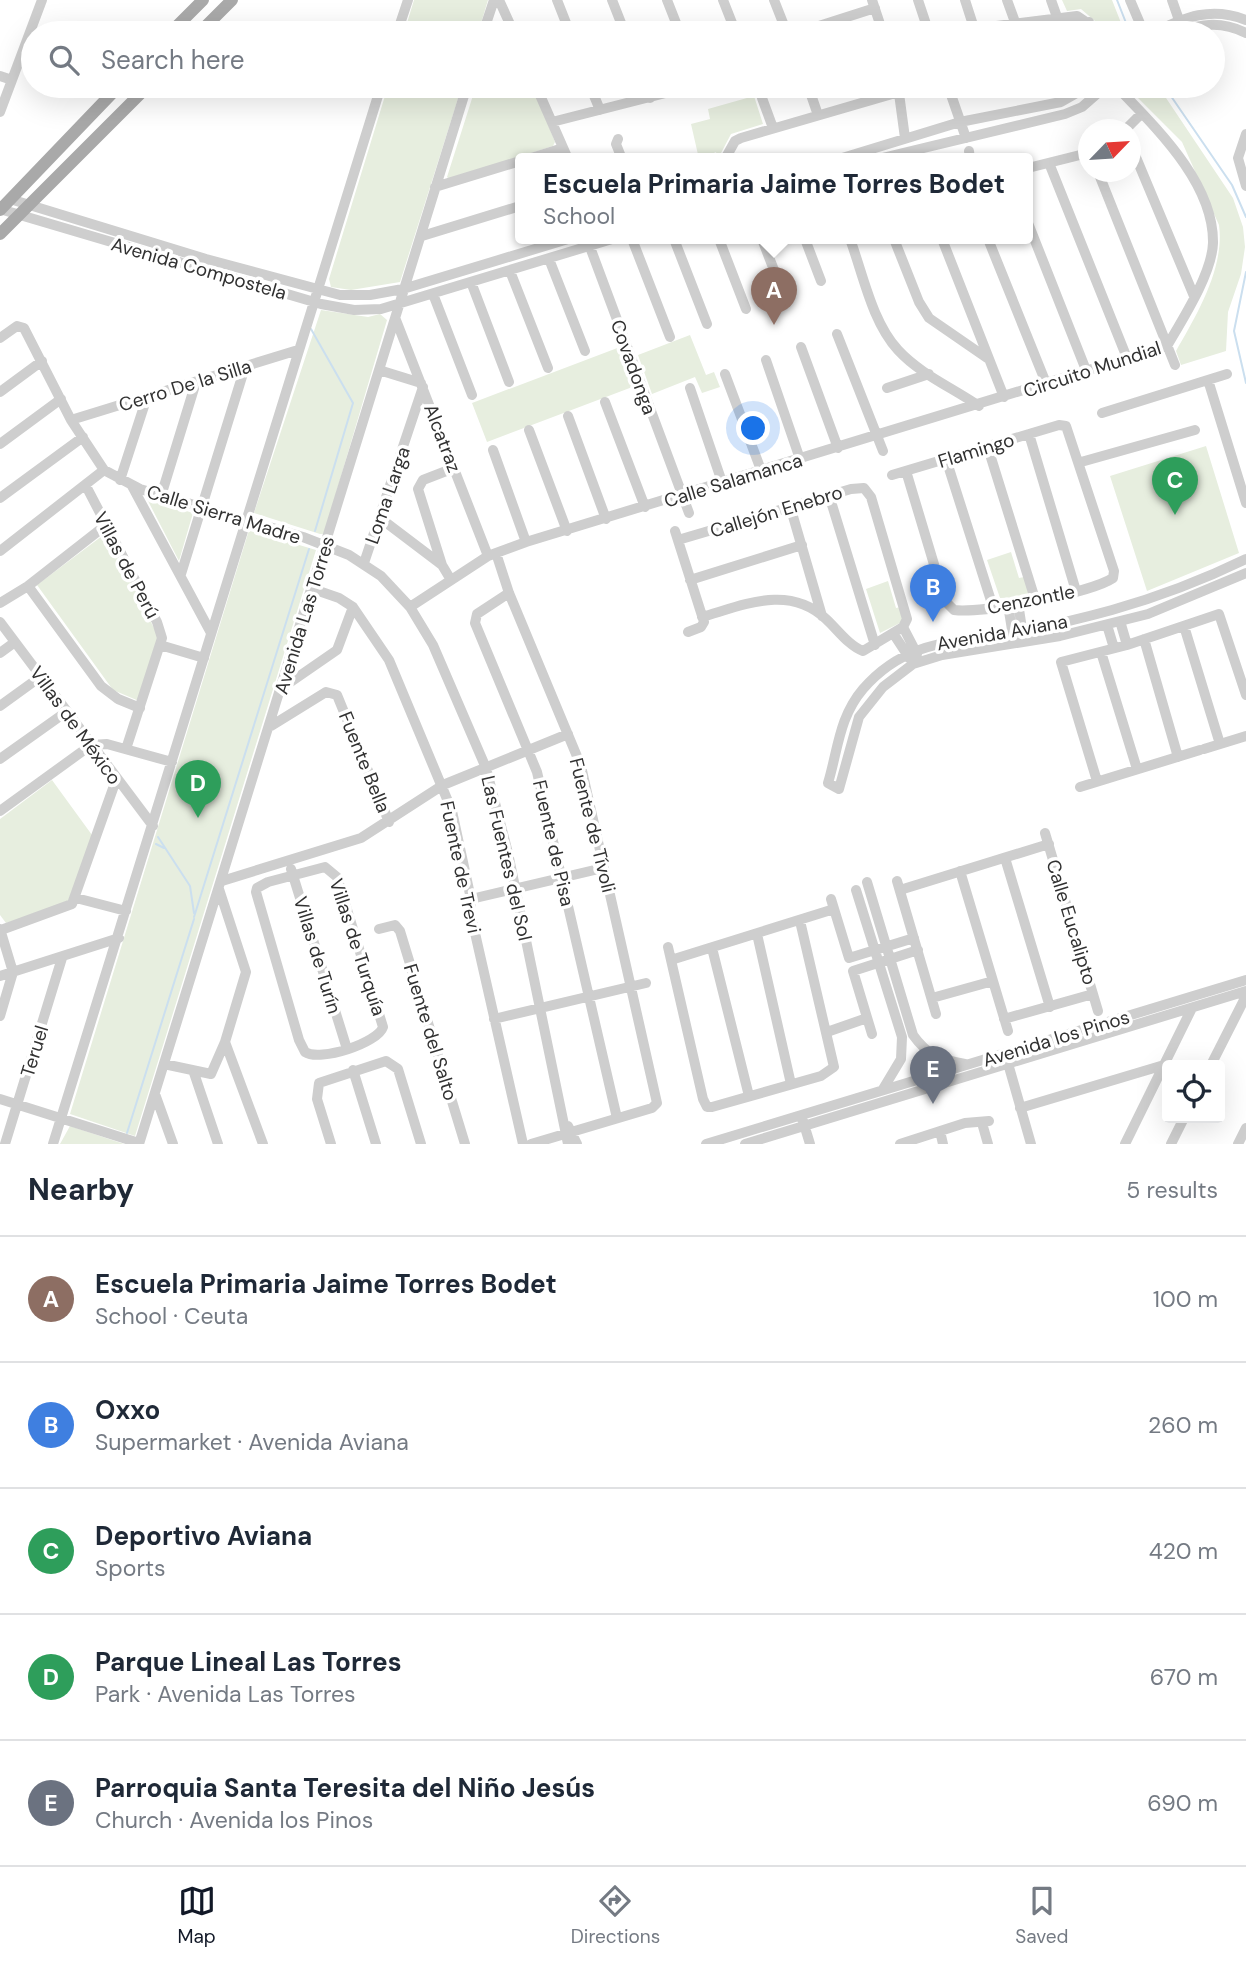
<!DOCTYPE html>
<meta charset="utf-8">
<style>
:root{--surface:#fff;--page:#f2f2f3;--text:#1f2937;--muted:#747a83;--line:#e0e1e3;--accent:#111827}
body{margin:0;font-family:"DM Sans",sans-serif;background:var(--page);color:var(--text)}
.controls{position:absolute;right:21px;bottom:21px;display:grid;overflow:hidden;border-radius:7px;box-shadow:0 7px 28px #0002}
.controls button{width:63px;height:63px;display:grid;place-items:center;padding:0;border:0;border-bottom:2px solid var(--line);background:var(--surface);color:var(--text);font:35px sans-serif}
.compass{position:absolute;left:1078px;top:119px;width:63px;height:63px;border-radius:50%;background:var(--surface);box-shadow:0 7px 28px #0002;rotate:65deg}
.you{position:absolute;left:754px;top:429px;width:24px;height:24px;margin:-18px;border:5px solid #fff;border-radius:50%;background:#1a73e8;box-shadow:0 0 0 10px #1a73e833}
.badge{display:grid;place-items:center;width:46px;height:46px;border-radius:50%;background:var(--accent);color:#fff;font-size:23px;font-weight:700}
.pin{position:absolute;translate:-50% -58px;filter:drop-shadow(0 2px 4px #0008)}
.pin::after{content:'';position:absolute;top:37px;width:24px;height:21px;background:inherit;clip-path:polygon(0 0,100% 0,50% 100%)}
.popup{position:absolute;left:515px;top:153px;width:518px;height:91px;box-sizing:border-box;display:grid;place-content:center;border-radius:7px;background:var(--surface);filter:drop-shadow(0 2px 5px #0005);font-size:23px;white-space:nowrap;color:var(--muted)}
.popup b{font-size:26px;color:var(--text)}
.popup::after{content:'';position:absolute;left:50%;top:100%;margin-left:-14px;border:14px solid transparent;border-top-color:var(--surface)}
.list{margin:0;padding:0;list-style:none}
h2{display:flex;justify-content:space-between;align-items:center;height:91px;margin:0;padding:0 28px;font-size:30px}
h2 small{font-size:23px;font-weight:400;color:var(--muted)}
.list li{display:grid;grid-template-columns:46px 1fr auto;gap:21px;align-items:center;box-sizing:border-box;height:126px;padding:0 28px;border-top:2px solid var(--line)}
.list b{display:block;font-size:26px;white-space:nowrap}
.list p{margin:0;font-size:23px;white-space:nowrap;color:var(--muted)}
.list em{font-size:23px;font-style:normal;color:var(--muted)}
.icon{flex:none;width:38px;height:38px;fill:none;stroke:currentColor;stroke-width:2;stroke-linecap:round;stroke-linejoin:round}
.map{position:relative;flex:none;width:1246px;height:1144px;overflow:hidden}
.search{position:absolute;background:var(--surface);box-shadow:0 7px 28px #0002;left:21px;right:21px;top:21px;height:77px;display:flex;align-items:center;gap:18px;box-sizing:border-box;padding:0 24px;border-radius:38px;color:var(--muted);font-size:26px}
.sheet{height:721px;background:var(--surface)}
nav{display:flex;justify-content:space-around;align-items:center;box-sizing:border-box;height:98px;border-top:2px solid var(--line);background:var(--surface);font-size:19px;color:var(--muted)}
nav a{display:grid;justify-items:center;gap:4px}
nav .on{color:var(--accent)}
.map>svg:first-child{display:block}
</style>
<div class="map">
<svg width="1246" height="1144" viewBox="0 0 1246 1144">
<rect width="100%" height="100%" fill="#fff"/>
<!-- green -->
<path fill="#e7eedf" d="M 414,0 L 488,0 L 478,33 L 404,33 Z
M 1062,0 L 1112,0 L 1125,33 L 1109,33 L 1081,9 L 1067,11 Z
M 388,86 L 462,86 L 400,282 L 351,290 L 331,287 L 329,279 Z
M 476,86 L 533,86 L 555,142 L 553,146 L 449,179 L 447,177 Z
M 1126,86 L 1158,86 L 1233,198 L 1243,227 L 1245,247 L 1241,274 L 1228,312 L 1226,351 L 1181,365 L 1176,351 C 1196,316 1225,268 1219,225 L 1182,142 Z
M 754,96 L 763,124 L 731,134 L 720,155 L 715,152 L 711,159 L 699,159 L 691,124 L 710,119 L 708,109 Z
M 321,310 L 368,317 L 380,314 L 387,320 L 324,534 L 320,534 L 254,513 Z
M 690,335 L 706,375 L 714,372 L 720,387 L 702,393 L 695,377 L 652,394 L 638,355 Z
M 620,347 L 635,386 L 487,442 L 472,403 Z
M 1206,446 L 1239,553 L 1147,591 L 1110,476 Z
M 147,499 L 193,513 L 179,561 Z
M 249,530 L 316,550 L 135,1136 L 70,1114 Z
M 106,533 L 158,636 L 139,701 L 113,690 L 37,585 Z
M 1011,552 L 1019,578 L 1024,577 L 1029,593 L 1025,597 L 1000,598 L 987,560 Z
M 888,581 L 896,608 L 901,607 L 904,621 L 880,633 L 866,589 Z
M 52,780 L 92,835 L 71,902 L 6,923 L 0,915 L 0,819 Z
M 70,1126 L 124,1144 L 60,1144 Z"/>
<g fill="none" stroke-linecap="round" stroke-linejoin="round">
<!-- stream -->
<path stroke="#cbdfef" stroke-width="2" d="M 1117,0 L 1130,33
M 1164,86 L 1232,185 L 1246,217
M 1246,272 L 1234,331 L 1246,383
M 311,329 L 353,403 L 315,531
M 158,837 L 190,886 L 194,913
M 156,844 L 164,848
M 194,917 L 309,549
M 127,1133 L 194,919"/>
<!-- minor -->
<path stroke="#cecece" stroke-width="10" d="M 499,0 L 514,33
M 557,0 L 570,33
M 612,0 L 625,33
M 667,0 L 680,33
M 723,0 L 736,33
M 774,0 L 787,33
M 872,0 L 883,33
M 918,0 L 929,33
M 965,0 L 974,28
M 1007,0 L 1015,22
M 1051,0 L 1057,17
M 1130,0 L 1144,33
M 1172,0 L 1179,20
M 397,33 L 408,0
M 483,33 L 494,0
M 797,33 L 875,8
M 940,33 L 1077,16 L 1102,33
M 1079,33 L 1089,22
M 1153,33 C 1185,17 1211,6 1246,20
M 1177,33 C 1202,23 1222,21 1246,33
M 0,76 L 12,80
M 536,86 L 568,159
M 590,86 L 600,110
M 645,86 L 650,98
M 808,86 L 818,115
M 898,86 L 905,138
M 948,86 L 966,138
M 762,98 L 773,128
M 0,112 L 42,0
M 552,122 L 693,86
M 1125,130 L 1142,113
M 1246,134 L 1238,158 L 1246,186
M 618,139 L 616,144 L 622,159
M 1130,143 L 1194,296
M 969,151 L 970,159
M 528,159 L 563,148
M 725,159 L 735,141 L 741,138 L 899,92
M 839,159 L 960,122 L 1061,102 L 1089,86
M 878,159 L 1065,114 L 1082,107 L 1106,86
M 1049,163 L 1127,358
M 1028,168 L 1088,153
M 1098,172 L 1175,365
M 435,187 L 520,161
M 10,199 L 206,259 L 340,295 L 370,295 L 403,289 L 568,239
M 0,209 L 321,304 L 354,310 L 381,309 L 612,239
M 1028,223 L 1086,370
M 422,236 L 520,206
M 587,239 L 689,513
M 632,239 L 670,337
M 674,239 L 707,324
M 719,239 L 746,309
M 762,239 L 784,296
M 805,239 L 821,281
M 850,239 C 863,274 872,322 898,350 C 920,374 953,388 979,406
M 894,239 L 919,302 L 929,318 L 987,358
M 942,239 L 1004,397
M 988,239 L 1046,383
M 549,259 L 585,351
M 510,271 L 548,368
M 471,282 L 509,382
M 433,294 L 472,395
M 396,320 L 488,556
M 837,334 L 883,451
M 0,338 L 17,326 L 24,328 L 71,420 L 104,470 L 140,489 L 303,537 L 349,555 L 381,576 L 410,607 L 433,645 L 486,768 L 508,853 L 568,1144
M 801,347 L 838,448
M 766,360 L 800,459
M 379,370 L 421,383
M 725,374 L 761,470
M 1208,380 L 1246,503
M 690,388 L 722,482
M 887,388 L 929,374
M 0,392 L 42,361
M 605,402 L 645,507
M 1102,413 L 1227,374
M 568,416 L 606,519
M 71,420 L 298,350
M 529,430 L 567,531
M 1029,434 L 1076,591
M 0,444 L 61,399
M 988,448 L 1035,599
M 493,450 L 526,542
M 946,459 L 993,607
M 1081,462 L 1195,430
M 892,475 L 1059,425 L 1066,426 L 1114,571 L 1113,578 C 1091,593 980,614 954,610 L 945,601 L 906,471
M 120,480 L 147,397
M 86,486 L 157,622 L 162,638 L 126,749
M 132,486 L 211,633
M 829,495 L 875,645
M 161,496 L 196,382
M 0,498 L 83,437
M 790,506 L 822,616
M 380,518 L 442,565 L 451,580
M 675,531 L 704,622 L 701,627 L 688,632
M 678,540 L 851,489 L 864,488 L 871,497 L 907,619 L 903,627 L 863,651 C 849,646 837,629 826,619 C 789,584 744,605 702,617
M 0,551 L 104,470
M 496,553 L 509,593 L 581,766 L 657,1103 L 652,1108 L 531,1144
M 1246,559 C 1203,580 1158,597 1112,610 C 1083,618 1053,625 1023,631 C 961,643 909,636 863,689 C 839,717 838,750 828,783 L 839,789 L 859,717 L 883,687 L 913,664 L 942,655 L 1060,636 L 1148,614 L 1246,573
M 364,563 L 423,387
M 442,565 L 418,489 L 423,480 L 454,468
M 181,574 L 245,367
M 690,580 L 802,545
M 28,586 L 101,686 L 118,699 L 140,708
M 313,589 L 339,598 L 353,607 L 389,660 L 452,811 L 471,899 L 470,911 L 523,1144
M 509,593 L 477,614 L 475,623 L 537,772 L 617,1118
M 0,603 L 28,586 L 106,525
M 1018,603 L 1023,635
M 1008,605 L 1013,636
M 410,607 L 488,556 L 526,542 L 1167,346 C 1182,320 1212,274 1213,243 C 1214,182 1154,126 1116,86
M 1120,621 L 1127,645
M 0,622 L 153,826
M 1107,625 L 1114,648
M 1184,626 L 1220,744
M 903,627 L 917,654
M 893,633 L 910,659
M 1144,639 L 1178,757
M 160,645 L 204,658
M 1101,652 L 1137,769
M 0,653 L 15,642
M 282,688 L 337,650 L 353,607
M 0,706 L 40,677
M 271,726 L 326,692 L 337,695 L 389,822
M 1204,749 L 1246,736
M 0,759 L 66,712
M 1097,781 L 1061,662 L 1127,645 L 1219,614 L 1246,695
M 1080,787 L 1200,750
M 0,811 L 91,745 L 107,744 L 172,762
M 1045,833 L 1098,1011
M 1005,858 L 1050,1007
M 325,867 L 337,877 L 383,1027 C 378,1043 320,1062 305,1052 L 299,1040 L 256,892 L 257,888 L 268,882 Z
M 291,869 L 347,1049
M 960,871 L 1008,1031
M 222,881 L 361,838 L 443,785 L 568,734
M 897,881 L 936,1014
M 867,882 L 913,1035 C 927,1055 941,1060 965,1064
M 856,890 L 902,1037 L 901,1059 L 883,1089
M 900,890 L 1049,844
M 76,898 L 126,911
M 471,899 L 603,868
M 831,899 L 849,958 L 914,938
M 0,929 L 13,972 L 0,1016
M 379,929 L 395,925 L 400,931 L 465,1144
M 1,930 L 72,904 L 116,780
M 757,934 L 791,1084
M 668,947 L 703,1099 L 707,1107 L 712,1107 L 821,1076 L 834,1067 L 800,921
M 712,948 L 749,1096
M 671,960 L 834,909
M 0,976 L 119,938
M 932,998 L 993,981
M 494,1019 L 646,983
M 1004,1019 L 1093,994
M 827,1032 L 867,1018
M 872,1034 L 853,971 L 918,950
M 225,1042 L 263,1144
M 1007,1060 L 1031,1144
M 164,1064 L 211,1074 L 225,1042 L 246,972 L 219,889
M 1211,1065 L 1246,996
M 353,1070 L 376,1144
M 194,1073 L 218,1144
M 155,1094 L 173,1144
M 0,1099 L 139,1143
M 1020,1108 L 1164,1065
M 803,1121 L 810,1144
M 982,1123 L 988,1144
M 568,1126 L 577,1144
M 940,1131 L 943,1144
M 5,1144 L 62,958
M 53,1144 L 381,86
M 139,1144 L 467,86
M 331,1144 L 317,1099 L 319,1083 L 386,1061 L 398,1069 L 421,1144
M 706,1144 L 1246,980
M 745,1144 L 1246,991
M 900,1144 L 965,1123 L 989,1121
M 1125,1144 L 1192,1008
M 1171,1144 L 1184,1118
M 1238,1144 L 1246,1128"/>
<!-- major -->
<path stroke="#a9a9a9" stroke-width="12" d="M 170,33 L 203,0
M 199,33 L 232,0
M 0,210 L 119,86
M 0,234 L 148,86"/>
</g>
<g text-anchor="middle" stroke-width="7" stroke-linejoin="round" paint-order="stroke">
<!-- street labels -->
<g font-size="19" fill="#313131" stroke="#fff">
<text transform="translate(199 268) rotate(16)" y="7">Avenida Compostela</text>
<text transform="translate(634 367) rotate(70)" y="7">Covadonga</text>
<text transform="translate(1092 369) rotate(-18)" y="7">Circuito Mundial</text>
<text transform="translate(185 385) rotate(-17)" y="7">Cerro De la Silla</text>
<text transform="translate(443 438) rotate(69)" y="7">Alcatraz</text>
<text transform="translate(976 450) rotate(-17)" y="7">Flamingo</text>
<text transform="translate(733 480) rotate(-17)" y="7">Calle Salamanca</text>
<text transform="translate(387 495) rotate(-71)" y="7">Loma Larga</text>
<text transform="translate(776 511) rotate(-17)" y="7">Callejón Enebro</text>
<text transform="translate(224 514) rotate(17)" y="7">Calle Sierra Madre</text>
<text transform="translate(127 565) rotate(62)" y="7">Villas de Perú</text>
<text transform="translate(1031 599) rotate(-11)" y="7">Cenzontle</text>
<text transform="translate(304 615) rotate(-73)" y="7">Avenida Las Torres</text>
<text transform="translate(1002 632) rotate(-10)" y="7">Avenida Aviana</text>
<text transform="translate(76 725) rotate(54)" y="7">Villas de México</text>
<text transform="translate(365 762) rotate(68)" y="7">Fuente Bella</text>
<text transform="translate(593 825) rotate(76)" y="7">Fuente de Tívoli</text>
<text transform="translate(554 843) rotate(77)" y="7">Fuente de Pisa</text>
<text transform="translate(507 858) rotate(77)" y="7">Las Fuentes del Sol</text>
<text transform="translate(461 867) rotate(78)" y="7">Fuente de Trevi</text>
<text transform="translate(1072 922) rotate(73)" y="7">Calle Eucalipto</text>
<text transform="translate(358 947) rotate(72)" y="7">Villas de Turquía</text>
<text transform="translate(318 955) rotate(73)" y="7">Villas de Turín</text>
<text transform="translate(431 1032) rotate(73)" y="7">Fuente del Salto</text>
<text transform="translate(1056 1038) rotate(-17)" y="7">Avenida los Pinos</text>
<text transform="translate(34 1051) rotate(-73)" y="7">Teruel</text>
</g>
</g>
</svg>
<div class="controls">
<button><svg class="icon" aria-label="locate" viewBox="0 0 24 24"><circle cx="12" cy="12" r="6"/><path d="M12 2v4M12 18v4M2 12h4M18 12h4"/></svg></button>
</div>
<svg class="compass" viewBox="-18 -18 36 36"><path d="M0-13l5 13h-10z" fill="#e53935"/><path d="M0 13l5-13h-10z" fill="#747a83"/></svg>
<div class="you"></div>
<div class="pin badge" style="left:774px;top:325px;background:#8d6e63">A</div>
<div class="popup"><b>Escuela Primaria Jaime Torres Bodet</b>School</div>
<div class="pin badge" style="left:933px;top:622px;background:#3f7fe0">B</div>
<div class="pin badge" style="left:1175px;top:515px;background:#2e9e5b">C</div>
<div class="pin badge" style="left:198px;top:818px;background:#2e9e5b">D</div>
<div class="pin badge" style="left:933px;top:1104px;background:#6b7280">E</div>
<div class="search"><svg class="icon" aria-label="search" viewBox="0 0 24 24"><circle cx="10" cy="10" r="6"/><path d="M15 15l6 6"/></svg>Search here</div>
</div>
<section class="sheet">
<h2>Nearby<small>5 results</small></h2>
<ul class="list">
<li><span class="badge" style="background:#8d6e63">A</span><div><b>Escuela Primaria Jaime Torres Bodet</b><p>School · Ceuta</p></div><em>100 m</em></li>
<li><span class="badge" style="background:#3f7fe0">B</span><div><b>Oxxo</b><p>Supermarket · Avenida Aviana</p></div><em>260 m</em></li>
<li><span class="badge" style="background:#2e9e5b">C</span><div><b>Deportivo Aviana</b><p>Sports</p></div><em>420 m</em></li>
<li><span class="badge" style="background:#2e9e5b">D</span><div><b>Parque Lineal Las Torres</b><p>Park · Avenida Las Torres</p></div><em>670 m</em></li>
<li><span class="badge" style="background:#6b7280">E</span><div><b>Parroquia Santa Teresita del Niño Jesús</b><p>Church · Avenida los Pinos</p></div><em>690 m</em></li>
</ul>
</section>
<nav>
<a class="on"><svg class="icon" aria-label="map" viewBox="0 0 24 24"><path d="M3 6l6-2 6 2 6-2v14l-6 2-6-2-6 2zM9 4v14M15 6v14"/></svg>Map</a>
<a><svg class="icon" aria-label="directions" viewBox="0 0 24 24"><path d="M12 3l9 9-9 9-9-9zM9 14v-3h6M13 9l2 2-2 2"/></svg>Directions</a>
<a><svg class="icon" aria-label="saved" viewBox="0 0 24 24"><path d="M7 4h10v16l-5-4-5 4z"/></svg>Saved</a>
</nav>
